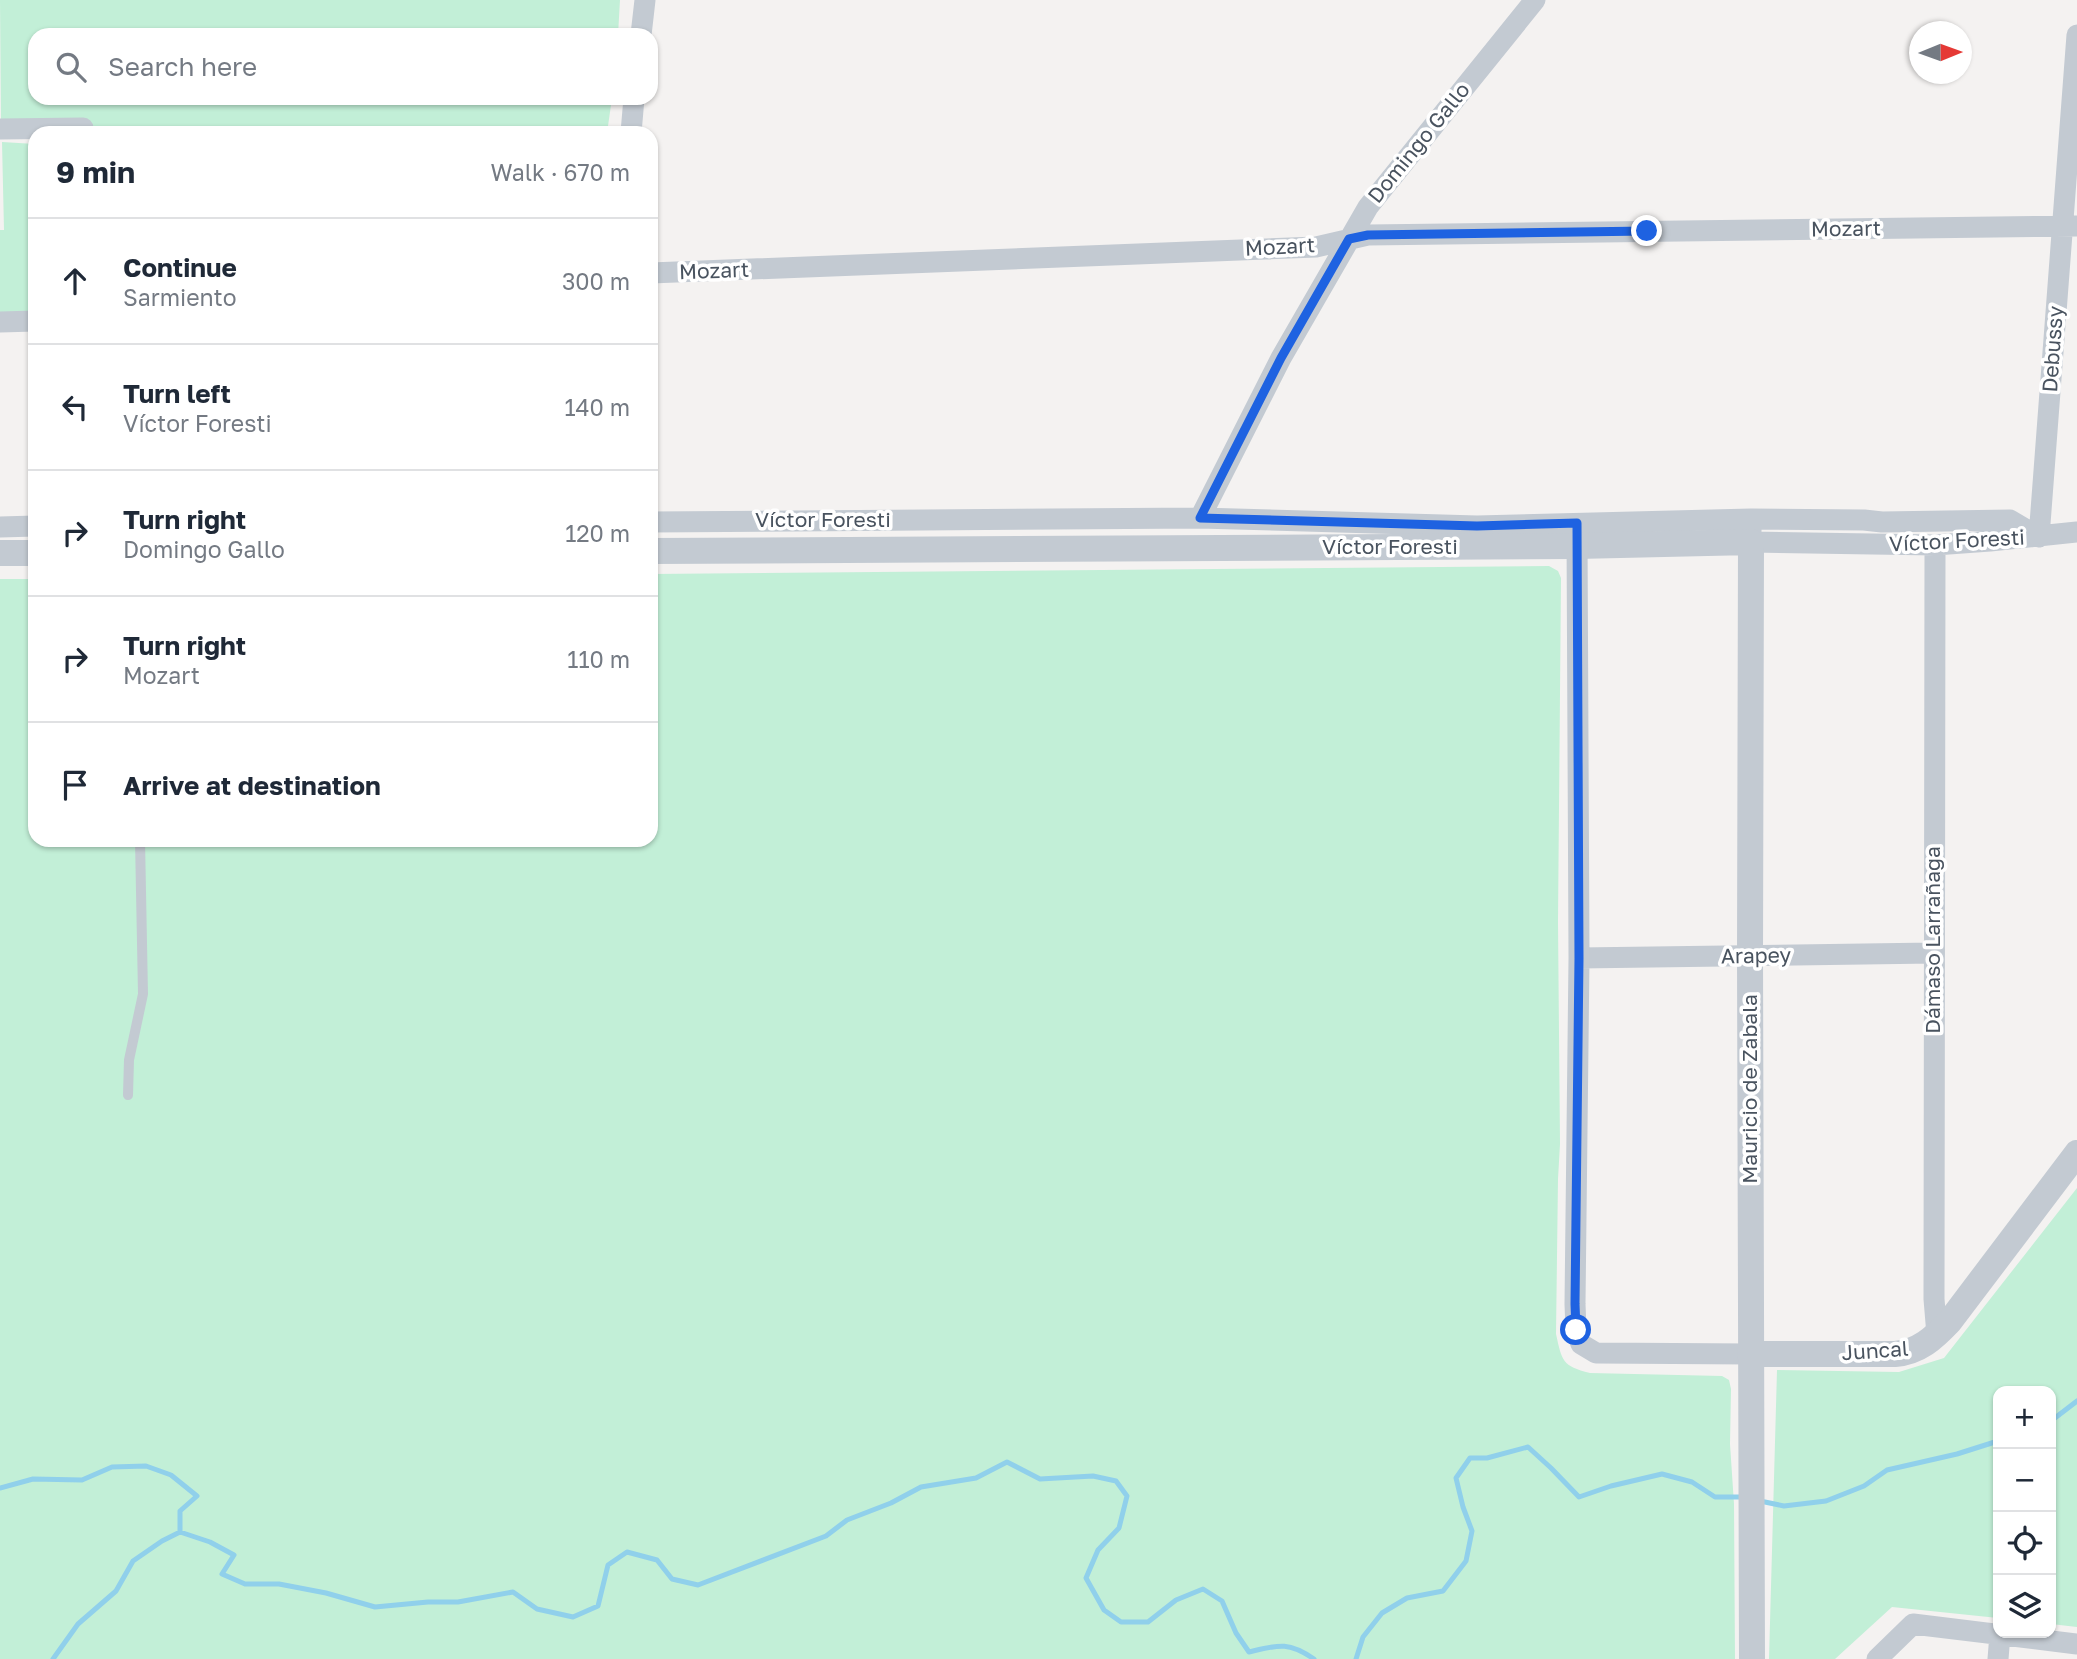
<!DOCTYPE html>
<meta charset="utf-8">
<style>
:root{--surface:#fff;--page:#f2f2f3;--text:#1f2937;--muted:#747a83;--line:#e0e1e3}
body{margin:0;font-family:"Golos Text",sans-serif;background:var(--page);color:var(--text)}
.controls{position:absolute;right:21px;bottom:21px;display:grid;overflow:hidden;border-radius:14px;box-shadow:0 2px 5px #0004}
.controls button{width:63px;height:63px;display:grid;place-items:center;padding:0;border:0;border-bottom:2px solid var(--line);background:var(--surface);color:var(--text);font:35px sans-serif}
.compass{position:absolute;left:1909px;top:21px;width:63px;height:63px;border-radius:50%;background:var(--surface);box-shadow:0 2px 5px #0004;rotate:89deg}
.stop{position:absolute;width:21px;height:21px;margin:-16px;border:5px solid #1e62e1;border-radius:50%;background:#fff}
.stop.end{background:#1e62e1;border-color:#fff;box-shadow:0 2px 7px #0008}
.list{margin:0;padding:0;list-style:none}
h2{display:flex;justify-content:space-between;align-items:center;height:91px;margin:0;padding:0 28px;font-size:30px}
h2 small{font-size:23px;font-weight:400;color:var(--muted)}
.list li{display:grid;grid-template-columns:46px 1fr auto;gap:21px;align-items:center;box-sizing:border-box;height:126px;padding:0 28px;border-top:2px solid var(--line)}
.list b{display:block;font-size:26px;white-space:nowrap}
.list p{margin:0;font-size:23px;white-space:nowrap;color:var(--muted)}
.list em{font-size:23px;font-style:normal;color:var(--muted)}
.icon{flex:none;width:38px;height:38px;fill:none;stroke:currentColor;stroke-width:2;stroke-linecap:round;stroke-linejoin:round}
.map{position:relative;flex:none;width:2077px;height:1659px;overflow:hidden}
.search{position:absolute;background:var(--surface);box-shadow:0 2px 5px #0004;left:28px;top:28px;width:630px;height:77px;display:flex;align-items:center;gap:18px;box-sizing:border-box;padding:0 24px;border-radius:21px;color:var(--muted);font-size:26px}
.panel{position:absolute;background:var(--surface);box-shadow:0 2px 5px #0004;left:28px;top:126px;width:630px;height:721px;border-radius:21px}
.map>svg:first-child{display:block}
</style>
<div class="map">
<svg width="2077" height="1659" viewBox="0 0 2077 1659">
<rect width="100%" height="100%" fill="#f4f2f1"/>
<!-- green -->
<path fill="#c2efd7" d="M 0,0 L 620,0 L 618,35 L 35,35 L 35,98 L 612,98 L 607,133 L 77,133 L 1,124 Z
M 2,142 L 35,144 L 35,316 L 0,317 L 0,230 L 4,230 Z
M 1549,566 L 1558,571 L 1561,578 L 1558,922 L 1560,1144 L 1558,1179 L 1556,1334 C 1562,1361 1562,1366 1590,1373 L 1722,1376 L 1729,1380 L 1731,1389 L 1730,1444 L 1734,1504 L 1735,1659 L 0,1659 L 0,579 L 35,579 L 35,840 L 651,840 L 651,574 Z
M 2077,1188 L 2077,1627 L 2051,1624 L 2051,1391 L 1998,1391 L 1998,1618 L 1892,1607 L 1835,1659 L 1769,1659 L 1777,1370 L 1899,1372 L 1944,1358 Z"/>
<g fill="none" stroke-linecap="round" stroke-linejoin="round">
<!-- stream -->
<path stroke="#90d0eb" stroke-width="5" d="M 2051,1421 L 2077,1401
M 0,1488 L 33,1479 L 82,1480 L 112,1467 L 146,1466 L 171,1475 L 197,1496 L 180,1511 L 180,1532 L 210,1542 L 234,1555 L 222,1574 L 245,1584 L 279,1584 L 326,1593 L 375,1607 L 428,1602 L 458,1602 L 513,1592 L 537,1609 L 573,1617 L 598,1606 L 608,1565 L 627,1552 L 657,1560 L 672,1579 L 698,1585 L 826,1536 L 847,1520 L 891,1503 L 921,1487 L 976,1478 L 1007,1462 L 1040,1479 L 1093,1476 L 1116,1481 L 1127,1496 L 1119,1528 L 1098,1550 L 1086,1578 L 1104,1610 L 1121,1622 L 1148,1622 L 1176,1600 L 1203,1589 L 1222,1601 L 1236,1633 L 1249,1652 C 1278,1645 1288,1641 1314,1659
M 1760,1501 L 1784,1506 L 1826,1501 L 1864,1486 L 1887,1470 L 1957,1454 L 1998,1441
M 53,1659 L 78,1624 L 116,1591 L 133,1561 L 162,1541 L 180,1532
M 1356,1659 L 1363,1637 L 1382,1613 L 1407,1598 L 1443,1591 L 1466,1561 L 1472,1531 L 1463,1507 L 1456,1478 L 1470,1458 L 1487,1458 L 1528,1447 L 1551,1468 L 1579,1497 L 1611,1486 L 1662,1474 L 1692,1482 L 1715,1497 L 1741,1497"/>
<!-- service -->
<path stroke="#c3cad2" stroke-width="10" d="M 128,1095 L 129,1060 L 143,994 L 140,840"/>
<!-- minor -->
<path stroke="#c3cad2" stroke-width="21" d="M 641,35 L 645,0
M 0,129 L 83,128 L 83,133
M 631,133 L 634,98
M 651,273 L 1316,247 L 1368,235 L 2077,226
M 0,322 L 35,321
M 1200,518 L 1281,358 L 1368,207 L 1535,0
M 651,522 L 1200,518 L 1477,526 L 1751,519 L 1864,520 L 1882,522 L 2010,520 L 2039,537
M 0,527 L 35,526
M 1751,529 L 1751,542 L 1935,545 L 1990,541 L 2077,532
M 1577,532 L 1579,958 L 1575,1304 L 1576,1330 L 1581,1344 L 1596,1353 L 1750,1354
M 2039,537 L 2077,35
M 1935,545 L 1934,1299 L 1937,1335
M 1579,958 L 1933,953
M 1877,1659 L 1913,1624 L 2077,1644
M 1998,1659 L 2000,1634"/>
<!-- tertiary -->
<path stroke="#c3cad2" stroke-width="26" d="M 651,551 L 1577,546 L 1751,542 L 1750,956 L 1752,1659
M 0,553 L 35,553
M 1750,1354 L 1895,1354 C 1919,1352 1934,1338 1950,1321 L 2077,1153"/>
</g>
<g fill="none" stroke-linecap="round" stroke-linejoin="round">
<!-- route -->
<path stroke="#1e62e1" stroke-width="9" d="M 1576,1330 L 1575,1304 L 1579,958 L 1577,523 L 1477,526 L 1200,518 L 1281,358 L 1349,239 L 1368,235 L 1647,231"/>
</g>
<g text-anchor="middle" stroke-width="7" stroke-linejoin="round" paint-order="stroke">
<!-- street labels -->
<g font-size="21" fill="#49535f" stroke="#fff">
<text transform="translate(1419 143) rotate(-51)" y="7">Domingo Gallo</text>
<text transform="translate(1846 229) rotate(-1)" y="7">Mozart</text>
<text transform="translate(1280 247) rotate(-3)" y="7">Mozart</text>
<text transform="translate(714 271) rotate(-2)" y="7">Mozart</text>
<text transform="translate(2053 349) rotate(-86)" y="7">Debussy</text>
<text x="823" y="527">Víctor Foresti</text>
<text transform="translate(1957 541) rotate(-3)" y="7">Víctor Foresti</text>
<text x="1390" y="554">Víctor Foresti</text>
<text transform="translate(1933 940) rotate(-90)" y="7">Dámaso Larrañaga</text>
<text transform="translate(1756 956) rotate(-1)" y="7">Arapey</text>
<text transform="translate(1750 1089) rotate(-90)" y="7">Mauricio de Zabala</text>
<text transform="translate(1875 1351) rotate(-4)" y="7">Juncal</text>
</g>
</g>
</svg>
<div class="controls">
<button>+</button>
<button>−</button>
<button><svg class="icon" aria-label="locate" viewBox="0 0 24 24"><circle cx="12" cy="12" r="6"/><path d="M12 2v4M12 18v4M2 12h4M18 12h4"/></svg></button>
<button><svg class="icon" aria-label="layers" viewBox="0 0 24 24"><path d="M12 4l9 5-9 5-9-5zM3 14l9 5 9-5"/></svg></button>
</div>
<svg class="compass" viewBox="-18 -18 36 36"><path d="M0-13l5 13h-10z" fill="#e53935"/><path d="M0 13l5-13h-10z" fill="#747a83"/></svg>
<div class="stop" style="left:1576px;top:1330px"></div>
<div class="stop end" style="left:1647px;top:231px"></div>
<div class="search"><svg class="icon" aria-label="search" viewBox="0 0 24 24"><circle cx="10" cy="10" r="6"/><path d="M15 15l6 6"/></svg>Search here</div>
<section class="panel">
<h2>9 min<small>Walk · 670 m</small></h2>
<ul class="list">
<li><svg class="icon" aria-label="ahead" viewBox="0 0 24 24"><path d="M12 20V5M6 11l6-6 6 6"/></svg><div><b>Continue</b><p>Sarmiento</p></div><em>300 m</em></li>
<li><svg class="icon" aria-label="left" viewBox="0 0 24 24"><path d="M17 20v-9H6M10 6l-5 5 5 5"/></svg><div><b>Turn left</b><p>Víctor Foresti</p></div><em>140 m</em></li>
<li><svg class="icon" aria-label="right" viewBox="0 0 24 24"><path d="M7 20v-9h11M14 6l5 5-5 5"/></svg><div><b>Turn right</b><p>Domingo Gallo</p></div><em>120 m</em></li>
<li><svg class="icon" aria-label="right" viewBox="0 0 24 24"><path d="M7 20v-9h11M14 6l5 5-5 5"/></svg><div><b>Turn right</b><p>Mozart</p></div><em>110 m</em></li>
<li><svg class="icon" aria-label="arrive" viewBox="0 0 24 24"><path d="M6 21V4h12l-3 4 3 4H6"/></svg><div><b>Arrive at destination</b></div></li>
</ul>
</section>
</div>
